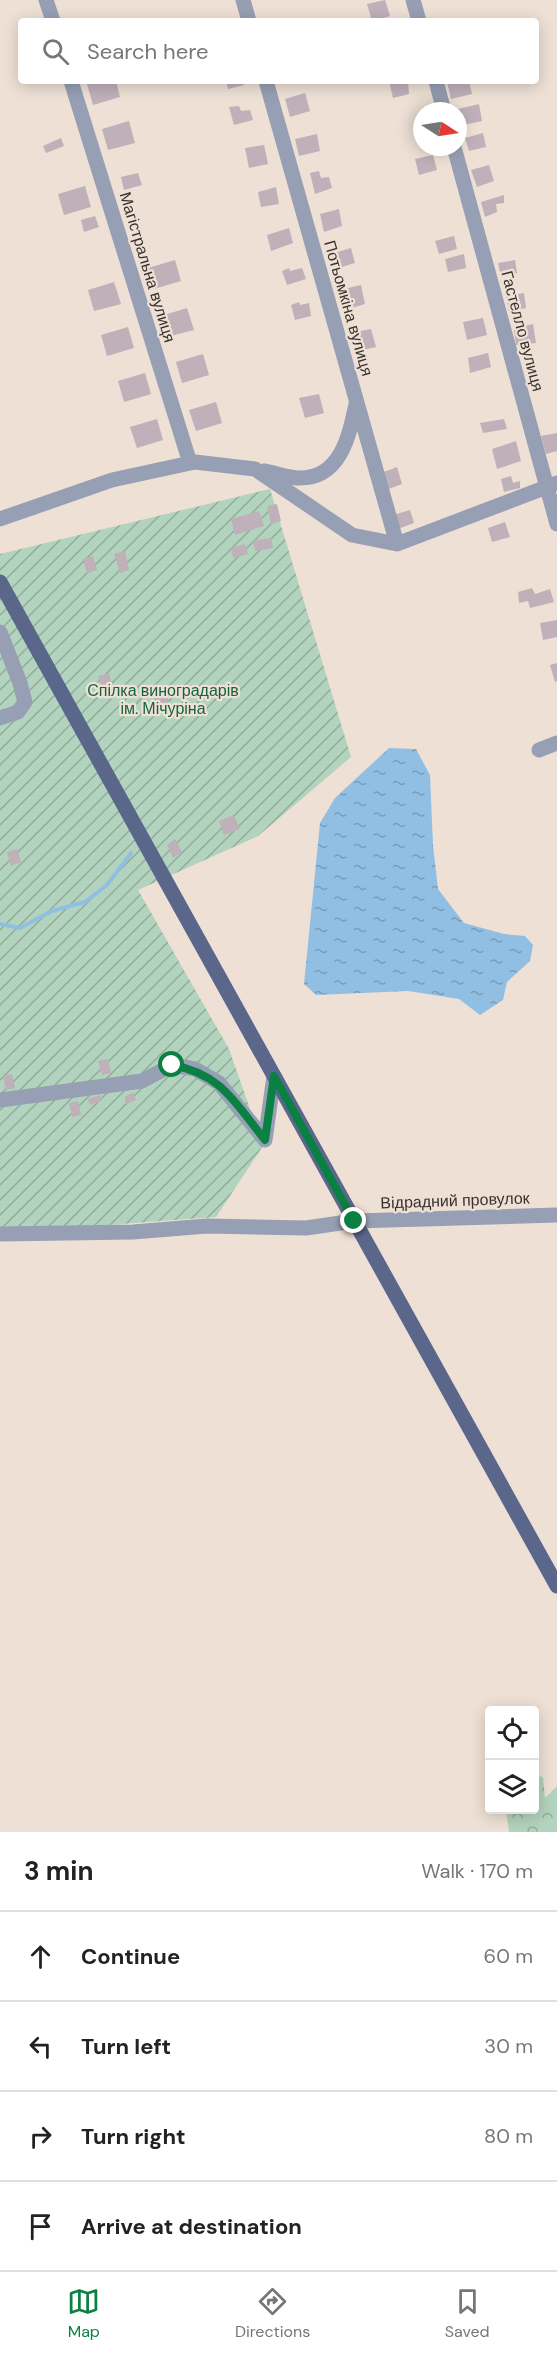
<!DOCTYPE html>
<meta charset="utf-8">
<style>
:root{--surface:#fff;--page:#f2f2f2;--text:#222;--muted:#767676;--line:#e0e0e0;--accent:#0b8043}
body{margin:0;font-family:"DM Sans",sans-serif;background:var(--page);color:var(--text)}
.controls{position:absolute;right:18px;bottom:18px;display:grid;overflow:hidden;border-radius:6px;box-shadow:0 3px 15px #0003}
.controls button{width:54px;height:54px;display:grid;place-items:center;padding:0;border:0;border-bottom:2px solid var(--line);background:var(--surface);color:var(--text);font:30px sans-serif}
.compass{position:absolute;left:413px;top:102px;width:54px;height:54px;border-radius:50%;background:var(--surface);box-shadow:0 3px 15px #0003;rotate:102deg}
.stop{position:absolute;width:18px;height:18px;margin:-14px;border:4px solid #0b8043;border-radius:50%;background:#fff}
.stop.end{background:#0b8043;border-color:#fff;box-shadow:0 2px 6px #0008}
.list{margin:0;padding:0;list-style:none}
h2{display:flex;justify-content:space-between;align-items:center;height:78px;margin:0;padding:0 24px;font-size:26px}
h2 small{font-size:20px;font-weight:400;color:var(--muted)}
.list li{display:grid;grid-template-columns:39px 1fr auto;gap:18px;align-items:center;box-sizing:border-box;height:90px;padding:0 24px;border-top:2px solid var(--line)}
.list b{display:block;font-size:22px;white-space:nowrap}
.list em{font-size:20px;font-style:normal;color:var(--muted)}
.icon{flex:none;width:33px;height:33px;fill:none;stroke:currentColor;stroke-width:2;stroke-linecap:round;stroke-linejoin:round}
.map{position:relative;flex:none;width:557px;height:1832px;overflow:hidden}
.search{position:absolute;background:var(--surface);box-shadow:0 3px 15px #0003;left:18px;right:18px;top:18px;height:66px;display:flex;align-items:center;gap:15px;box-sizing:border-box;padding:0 21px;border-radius:6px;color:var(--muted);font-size:22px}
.sheet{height:438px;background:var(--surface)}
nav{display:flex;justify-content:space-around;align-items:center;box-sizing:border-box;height:84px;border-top:2px solid var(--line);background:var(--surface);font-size:16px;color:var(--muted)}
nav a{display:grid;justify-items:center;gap:3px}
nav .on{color:var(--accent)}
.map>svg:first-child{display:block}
</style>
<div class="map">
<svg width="557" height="1832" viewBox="0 0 557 1832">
<defs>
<pattern id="forest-crowns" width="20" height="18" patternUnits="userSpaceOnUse" patternTransform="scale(1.5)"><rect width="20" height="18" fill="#b2d3bd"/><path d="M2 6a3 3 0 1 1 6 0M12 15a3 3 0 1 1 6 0" fill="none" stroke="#92ac9a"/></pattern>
<pattern id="garden-furrows" width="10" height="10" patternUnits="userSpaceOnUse" patternTransform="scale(1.5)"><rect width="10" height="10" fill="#b2d3bd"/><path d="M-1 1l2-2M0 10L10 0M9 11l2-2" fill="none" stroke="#92ac9a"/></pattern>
<pattern id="water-ripples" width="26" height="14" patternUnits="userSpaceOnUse" patternTransform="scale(1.5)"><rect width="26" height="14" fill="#91bfe3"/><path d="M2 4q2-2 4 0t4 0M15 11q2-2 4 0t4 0" fill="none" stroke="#779cb8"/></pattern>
</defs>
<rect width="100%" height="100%" fill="#eee0d5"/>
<!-- forest -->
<path fill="url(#forest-crowns)" d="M 535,1775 L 543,1777 L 545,1798 L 557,1786 L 557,1832 L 509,1832 L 506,1810 L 534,1810 Z"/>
<!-- garden -->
<path fill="url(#garden-furrows)" d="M 270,489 L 351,757 L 258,836 L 138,890 L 229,1049 L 263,1146 L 216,1217 L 0,1233 L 0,554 Z"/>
<!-- water -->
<path fill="url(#water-ripples)" d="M 389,748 L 416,749 L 430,775 L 433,845 L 438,889 L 464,923 L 504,934 L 525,936 L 533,945 L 530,961 L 507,982 L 503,1000 L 480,1015 L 459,999 L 408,991 L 316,995 L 304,984 L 320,823 L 335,798 Z"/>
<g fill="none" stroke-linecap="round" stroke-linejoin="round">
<!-- stream -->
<path stroke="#91bfe3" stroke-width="4" d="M 0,924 L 20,928 L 52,911 L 85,902 L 107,885 L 131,853"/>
</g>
<!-- building -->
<path fill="#bfb0b9" d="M 385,0 L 390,16 L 372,21 L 367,4 Z
M 97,81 L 116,81 L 120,97 L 93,105 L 87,84 Z
M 226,81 L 243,81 L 244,85 L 228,89 Z
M 389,81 L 408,81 L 409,94 L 393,98 Z
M 469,81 L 472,94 L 451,99 L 447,82 Z
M 305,93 L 310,111 L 290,117 L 285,99 Z
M 479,104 L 482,121 L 459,126 L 458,109 Z
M 239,106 L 241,111 L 250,110 L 253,120 L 234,125 L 229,107 Z
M 129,121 L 135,143 L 108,150 L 102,129 Z
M 483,133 L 486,147 L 469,151 L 465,138 Z
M 317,134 L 320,151 L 299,156 L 295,139 Z
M 61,138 L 64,146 L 46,153 L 43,146 Z
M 264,145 L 268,164 L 249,168 L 245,148 Z
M 433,155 L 437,170 L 419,175 L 415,159 Z
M 489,165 L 494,181 L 477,187 L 471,170 Z
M 319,171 L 321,178 L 329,177 L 332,188 L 315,194 L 310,173 Z
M 138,173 L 142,185 L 124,190 L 121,177 Z
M 85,186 L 91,207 L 64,215 L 58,194 Z
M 276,187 L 279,204 L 261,207 L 258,192 Z
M 504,195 L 504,203 L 496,204 L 497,212 L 485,217 L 481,202 Z
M 339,209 L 342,226 L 324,232 L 320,214 Z
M 95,216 L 99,227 L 84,232 L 81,220 Z
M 289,228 L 293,243 L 271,251 L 267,235 Z
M 454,236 L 457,249 L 439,254 L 435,241 Z
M 351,248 L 355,263 L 335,269 L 331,254 Z
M 464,254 L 466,268 L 448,272 L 445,259 Z
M 175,260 L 181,281 L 154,289 L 148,268 Z
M 515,260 L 517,273 L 501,277 L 498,263 Z
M 289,268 L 290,271 L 302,268 L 306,279 L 287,285 L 282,271 Z
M 114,282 L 121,304 L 94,311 L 88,290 Z
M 361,285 L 365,304 L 348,309 L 344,295 L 349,294 L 348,288 Z
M 524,293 L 526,308 L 509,312 L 506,296 Z
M 299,302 L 300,305 L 309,303 L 311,316 L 295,320 L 291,305 Z
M 187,308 L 194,330 L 167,337 L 161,316 Z
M 483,318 L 487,335 L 467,340 L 463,322 Z
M 533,324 L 536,343 L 516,345 L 514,329 Z
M 128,327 L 134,348 L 107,356 L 101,335 Z
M 371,329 L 376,347 L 358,351 L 355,332 Z
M 488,353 L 491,367 L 470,373 L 468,358 Z
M 203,354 L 209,375 L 182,383 L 176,362 Z
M 145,373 L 151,394 L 124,402 L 118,381 Z
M 319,394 L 324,413 L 305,418 L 299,398 Z
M 216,402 L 222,423 L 196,431 L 189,410 Z
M 157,419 L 163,440 L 137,448 L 130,427 Z
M 504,419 L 507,429 L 483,433 L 480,423 Z
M 557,433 L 557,451 L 546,454 L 541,436 Z
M 516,441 L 521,461 L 497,469 L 492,449 Z
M 397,467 L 402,484 L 386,490 L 381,473 Z
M 511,476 L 513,483 L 520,481 L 520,488 L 504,492 L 501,479 Z
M 277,504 L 281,521 L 271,524 L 267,506 Z
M 410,510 L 414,523 L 398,529 L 393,515 Z
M 259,511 L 264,526 L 235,535 L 231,519 Z
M 505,522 L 510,537 L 492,542 L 488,528 Z
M 271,538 L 273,548 L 255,551 L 253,541 Z
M 245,544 L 248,554 L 233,558 L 231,548 Z
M 125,551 L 129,570 L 120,573 L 114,554 Z
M 93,556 L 97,570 L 87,573 L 83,559 Z
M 532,588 L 535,594 L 550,589 L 554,602 L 530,608 L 528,601 L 519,603 L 518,592 Z
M 557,620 L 557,637 L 543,640 L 540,623 Z
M 557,663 L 557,681 L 555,682 L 550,665 Z
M 109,673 L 113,687 L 103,690 L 98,676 Z
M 165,688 L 169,702 L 159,705 L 154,691 Z
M 234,815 L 240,829 L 224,835 L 219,821 Z
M 175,839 L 182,852 L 173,858 L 167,845 Z
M 17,849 L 21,862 L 11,866 L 7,852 Z
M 108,1059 L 111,1073 L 102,1075 L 98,1061 Z
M 12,1074 L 15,1088 L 6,1090 L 3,1076 Z
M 133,1092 L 136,1100 L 126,1104 L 125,1097 Z
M 100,1095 L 102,1101 L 90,1105 L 88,1099 Z
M 78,1101 L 81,1115 L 72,1117 L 69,1103 Z"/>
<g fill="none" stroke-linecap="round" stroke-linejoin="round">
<!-- minor -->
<path stroke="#979fb4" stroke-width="15" d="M 46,0 L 53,21
M 243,0 L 249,21
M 413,0 L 419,21
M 71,81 L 190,463
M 266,81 L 397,544
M 436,81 L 444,111
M 454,147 L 557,524
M 264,471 C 275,473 286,477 297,478 C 340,480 349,437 356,404
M 0,519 L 112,480 L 195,462 L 255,469 L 352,535 L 397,544 L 557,483
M 0,632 L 20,683 L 25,702 L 18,712 L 0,718
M 539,750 L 557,743
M 0,1100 L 142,1081 L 172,1065 L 195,1069 L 219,1083 L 265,1140 L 274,1076
M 0,1234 L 133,1232 L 207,1226 L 306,1228 L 354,1221 L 557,1215"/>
<!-- major -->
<path stroke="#5a678b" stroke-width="15" d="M 0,582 L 557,1586"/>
</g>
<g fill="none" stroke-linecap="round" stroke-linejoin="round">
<!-- route -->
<path stroke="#0b8043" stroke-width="8" d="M 172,1065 C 222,1074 235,1103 265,1140 L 274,1076 L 354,1221"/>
</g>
<g text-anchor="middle" stroke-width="4.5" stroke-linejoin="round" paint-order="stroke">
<!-- street labels -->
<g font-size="16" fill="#37322e" stroke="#eee0d5">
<text transform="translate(148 267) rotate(73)" y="6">Магістральна вулиця</text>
<text transform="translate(349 308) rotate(74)" y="6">Потьомкіна вулиця</text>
<text transform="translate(523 331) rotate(75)" y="6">Гастелло вулиця</text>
<text transform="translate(455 1200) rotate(-2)" y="6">Відрадний провулок</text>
</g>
<!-- park labels -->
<g font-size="16" fill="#15653c" stroke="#eee0d5">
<text x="163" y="696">Спілка виноградарів<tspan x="163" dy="18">ім. Мічуріна</tspan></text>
</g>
</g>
</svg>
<div class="controls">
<button><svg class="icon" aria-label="locate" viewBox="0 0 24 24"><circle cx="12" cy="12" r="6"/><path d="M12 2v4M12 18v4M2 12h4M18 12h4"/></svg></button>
<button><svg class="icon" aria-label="layers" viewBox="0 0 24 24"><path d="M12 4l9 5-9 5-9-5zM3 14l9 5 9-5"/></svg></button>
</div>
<svg class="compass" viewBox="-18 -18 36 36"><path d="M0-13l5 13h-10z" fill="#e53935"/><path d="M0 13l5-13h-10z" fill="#767676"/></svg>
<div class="stop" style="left:172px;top:1065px"></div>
<div class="stop end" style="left:354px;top:1221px"></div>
<div class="search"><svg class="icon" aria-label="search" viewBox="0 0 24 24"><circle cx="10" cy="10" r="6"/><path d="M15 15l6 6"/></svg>Search here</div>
</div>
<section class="sheet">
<h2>3 min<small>Walk · 170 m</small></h2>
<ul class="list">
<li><svg class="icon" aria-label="ahead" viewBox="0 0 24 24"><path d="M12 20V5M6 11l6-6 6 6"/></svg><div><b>Continue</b></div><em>60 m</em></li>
<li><svg class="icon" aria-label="left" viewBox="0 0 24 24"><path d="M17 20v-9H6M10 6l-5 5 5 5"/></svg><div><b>Turn left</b></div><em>30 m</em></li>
<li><svg class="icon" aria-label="right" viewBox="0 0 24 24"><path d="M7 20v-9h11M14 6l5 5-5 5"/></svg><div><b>Turn right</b></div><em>80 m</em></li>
<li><svg class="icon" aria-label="arrive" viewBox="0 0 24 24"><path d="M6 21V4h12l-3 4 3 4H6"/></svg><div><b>Arrive at destination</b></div></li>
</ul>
</section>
<nav>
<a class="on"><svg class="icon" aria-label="map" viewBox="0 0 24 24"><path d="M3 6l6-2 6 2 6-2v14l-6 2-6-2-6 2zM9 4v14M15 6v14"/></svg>Map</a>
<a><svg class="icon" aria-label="directions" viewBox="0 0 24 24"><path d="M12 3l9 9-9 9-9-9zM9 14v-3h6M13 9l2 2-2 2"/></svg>Directions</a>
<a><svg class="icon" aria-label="saved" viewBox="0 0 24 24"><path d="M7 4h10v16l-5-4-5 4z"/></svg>Saved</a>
</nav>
